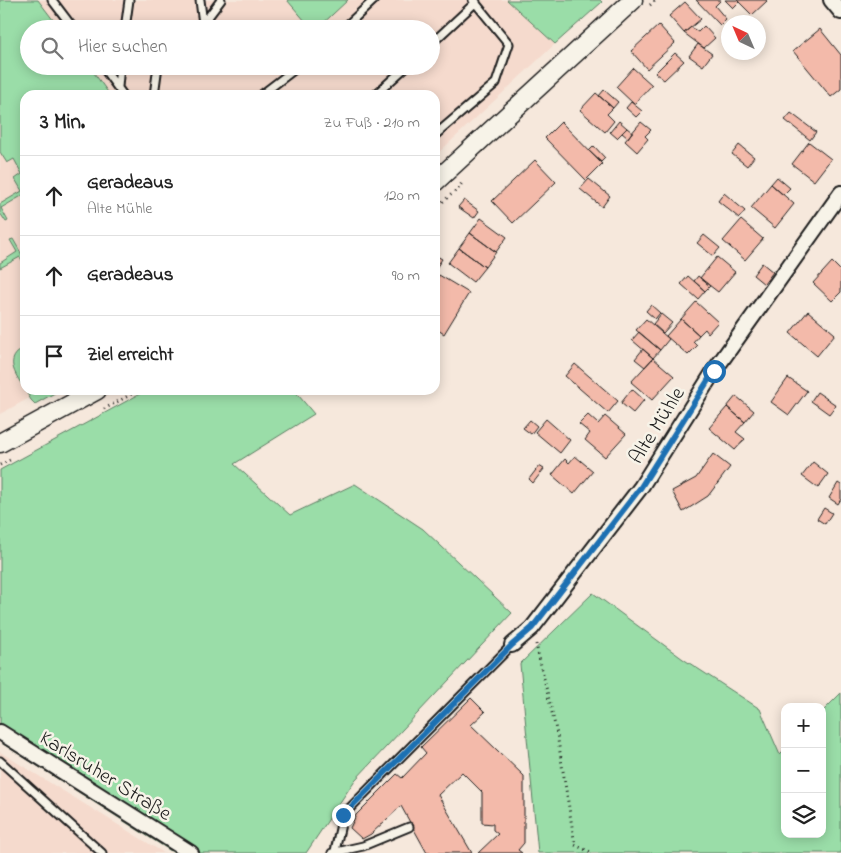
<!DOCTYPE html>
<html lang="de">
<meta charset="utf-8">
<style>
:root{--surface:#fff;--page:#f2f2f2;--text:#222;--muted:#767676;--line:#e0e0e0}
body{margin:0;font-family:"Indie Flower",sans-serif;background:var(--page);color:var(--text)}
.controls{position:absolute;right:15px;bottom:15px;display:grid;overflow:hidden;border-radius:10px;box-shadow:0 2px 12px #0003}
.controls button{width:45px;height:45px;display:grid;place-items:center;padding:0;border:0;border-bottom:1px solid var(--line);background:var(--surface);color:var(--text);font:25px sans-serif}
.compass{position:absolute;left:721px;top:15px;width:45px;height:45px;border-radius:50%;background:var(--surface);box-shadow:0 2px 12px #0003;rotate:316deg}
.stop{position:absolute;width:15px;height:15px;margin:-11px;border:4px solid #1f6fb2;border-radius:50%;background:#fff}
.stop.end{background:#1f6fb2;border-color:#fff;box-shadow:0 1px 5px #0008}
.list{margin:0;padding:0;list-style:none}
h2{display:flex;justify-content:space-between;align-items:center;height:65px;margin:0;padding:0 20px;font-size:21px}
h2 small{font-size:16px;font-weight:400;color:var(--muted)}
.list li{display:grid;grid-template-columns:32px 1fr auto;gap:15px;align-items:center;box-sizing:border-box;height:80px;padding:0 20px;border-top:1px solid var(--line)}
.list b{display:block;font-size:19px;white-space:nowrap}
.list p{margin:0;font-size:16px;white-space:nowrap;color:var(--muted)}
.list em{font-size:16px;font-style:normal;color:var(--muted)}
.icon{flex:none;width:28px;height:28px;fill:none;stroke:currentColor;stroke-width:2;stroke-linecap:round;stroke-linejoin:round}
.map{position:relative;flex:none;width:841px;height:853px;overflow:hidden}
.search{position:absolute;background:var(--surface);box-shadow:0 2px 12px #0003;left:20px;top:20px;width:420px;height:55px;display:flex;align-items:center;gap:12px;box-sizing:border-box;padding:0 18px;border-radius:28px;color:var(--muted);font-size:19px}
.panel{position:absolute;background:var(--surface);box-shadow:0 2px 12px #0003;left:20px;top:90px;width:420px;height:305px;border-radius:15px}
.map>svg:first-child{display:block}
</style>
<div class="map">
<svg width="841" height="853" viewBox="0 0 841 853">
<rect width="100%" height="100%" fill="#f6e8dc"/>
<filter id="ink" filterUnits="userSpaceOnUse"><feTurbulence type="fractalNoise" baseFrequency=".02" numOctaves="2"/><feDisplacementMap in="SourceGraphic" scale="10" xChannelSelector="R" yChannelSelector="G"/><feConvolveMatrix kernelMatrix="1 2 1 2 8 2 1 2 1" color-interpolation-filters="sRGB"/></filter>
<g filter="url(#ink)">
<!-- built -->
<path fill="#f5dacd" d="M 0,0 L 4,0 L 29,66 L 25,95 L 25,390 L 44,390 L 0,414 Z
M 38,0 L 287,0 L 292,6 L 323,0 L 334,12 L 348,0 L 507,0 L 555,44 L 435,156 L 435,95 L 110,95 L 89,66 L 431,66 L 431,29 L 60,29 Z
M 0,752 L 164,853 L 0,853 Z"/>
<!-- green -->
<path fill="#9adda8" stroke="#5b7c62" d="M 0,0 L 38,0 L 60,29 L 29,29 L 29,66 L 89,66 L 110,95 L 25,95 L 25,194 L 1,208 L 8,221 L 6,222 L 0,213 L 0,204 L 22,191 L 15,179 L 22,174 L 14,159 L 7,163 L 0,152 Z
M 287,0 L 348,0 L 317,29 L 312,29 Z
M 507,0 L 600,0 L 602,2 L 555,44 Z
M 13,239 L 25,260 L 25,265 L 20,257 L 0,268 L 0,263 L 17,252 L 10,240 Z
M 21,350 L 25,356 L 25,390 C 17,376 4,361 21,350 Z
M 25,390 L 60,390 L 35,404 L 31,400 Z
M 147,390 L 294,390 L 314,414 L 234,464 L 290,515 L 355,484 L 423,529 L 512,613 L 355,780 L 306,853 L 174,853 L 0,742 L 0,470 Z
M 593,593 L 683,659 L 760,709 L 780,755 L 785,750 L 785,834 L 822,834 L 822,712 L 841,693 L 841,853 L 538,853 L 520,664 Z"/>
<!-- building -->
<path fill="#f3baaa" stroke="#1c1c1c" d="M 696,0 L 721,0 L 715,6 L 726,19 L 720,25 Z
M 725,0 L 737,0 L 739,2 L 733,8 Z
M 737,0 L 766,0 L 767,1 L 752,15 Z
M 685,2 L 701,19 L 684,33 L 669,16 Z
M 659,25 L 675,43 L 647,69 L 631,51 Z
M 704,26 L 715,38 L 704,48 L 684,33 L 691,27 L 698,32 Z
M 820,29 L 841,55 L 841,89 L 831,97 L 793,51 Z
M 698,44 L 712,54 L 703,66 L 689,56 Z
M 675,53 L 684,61 L 664,80 L 655,73 Z
M 633,68 L 652,85 L 634,104 L 616,87 Z
M 604,90 L 618,102 L 613,108 L 599,96 Z
M 596,93 L 613,108 L 607,114 L 614,121 L 605,132 L 580,110 Z
M 631,102 L 642,111 L 636,117 L 626,108 Z
M 791,113 L 816,132 L 810,140 L 785,120 Z
M 619,121 L 627,128 L 617,138 L 610,132 Z
M 561,122 L 602,164 L 586,180 L 545,138 Z
M 641,122 L 651,130 L 645,136 L 648,139 L 637,152 L 625,141 Z
M 627,128 L 632,132 L 628,138 L 622,133 Z
M 809,142 L 831,159 L 814,181 L 792,164 Z
M 739,145 L 754,157 L 747,166 L 732,154 Z
M 594,146 L 605,158 L 601,162 L 589,151 Z
M 535,160 L 556,182 L 513,223 L 492,201 Z
M 777,177 L 790,188 L 783,195 L 771,184 Z
M 589,179 L 610,196 L 602,207 L 580,189 Z
M 771,184 L 794,204 L 775,228 L 751,208 Z
M 724,193 L 745,211 L 739,218 L 718,201 Z
M 464,200 L 479,211 L 474,218 L 458,207 Z
M 481,218 L 507,237 L 496,252 L 470,233 Z
M 741,220 L 763,239 L 745,260 L 723,241 Z
M 470,233 L 496,252 L 485,267 L 459,248 Z
M 704,235 L 720,248 L 713,256 L 697,243 Z
M 459,248 L 485,267 L 473,282 L 448,263 Z
M 435,255 L 442,259 L 436,268 L 435,267 Z
M 717,257 L 735,272 L 718,292 L 700,278 Z
M 832,262 L 841,271 L 841,292 L 832,301 L 813,283 Z
M 762,263 L 773,272 L 764,284 L 753,275 Z
M 439,275 L 469,293 L 444,334 L 435,328 L 435,283 Z
M 688,276 L 705,291 L 698,299 L 681,284 Z
M 698,276 L 710,286 L 705,291 L 694,281 Z
M 696,302 L 718,322 L 708,333 L 705,329 L 699,335 L 681,319 Z
M 651,305 L 660,313 L 655,319 L 646,311 Z
M 808,311 L 835,334 L 817,356 L 790,333 Z
M 661,314 L 672,323 L 663,333 L 653,324 Z
M 646,319 L 669,339 L 660,350 L 636,330 Z
M 681,319 L 699,335 L 693,342 L 697,346 L 688,355 L 666,336 Z
M 639,332 L 660,350 L 653,358 L 632,340 Z
M 643,349 L 653,358 L 645,367 L 635,359 Z
M 653,358 L 674,376 L 652,400 L 631,382 Z
M 575,364 L 618,401 L 608,413 L 565,376 Z
M 788,378 L 807,391 L 789,415 L 771,402 Z
M 632,389 L 644,400 L 633,413 L 621,403 Z
M 817,392 L 836,405 L 829,414 L 811,401 Z
M 736,396 L 754,411 L 745,422 L 727,407 Z
M 727,407 L 745,422 L 736,432 L 745,439 L 735,450 L 709,428 Z
M 588,415 L 598,424 L 605,416 L 626,434 L 605,457 L 585,440 L 590,433 L 579,424 Z
M 546,419 L 570,440 L 560,453 L 535,432 Z
M 530,420 L 537,426 L 531,434 L 523,428 Z
M 713,454 L 730,467 L 708,496 L 683,512 L 672,491 L 696,478 Z
M 575,456 L 593,471 L 574,494 L 552,475 L 565,459 L 569,463 Z
M 813,462 L 828,474 L 818,488 L 802,476 Z
M 539,466 L 544,469 L 533,483 L 529,479 Z
M 838,483 L 841,485 L 841,499 L 838,504 L 829,498 Z
M 824,508 L 832,513 L 825,524 L 817,519 Z
M 471,698 L 485,712 L 471,725 L 524,776 L 524,843 L 518,850 L 522,853 L 478,853 L 498,834 L 493,830 L 493,824 L 482,823 L 482,792 L 462,772 L 438,795 L 472,853 L 427,853 L 401,806 L 371,834 L 362,839 L 350,828 L 356,815 L 397,774 L 402,778 L 426,753 L 421,747 Z"/>
<g fill="none" stroke-linecap="round" stroke-linejoin="round">
<defs>
<path id="service" d="M 52,0 L 74,29
M 200,0 L 203,24
M 125,29 L 129,0
M 197,29 L 203,24 L 221,0
M 343,29 L 374,0
M 431,44 L 476,2
M 102,66 L 123,95
M 118,87 L 120,66
M 154,95 L 158,66
M 261,95 L 299,66
M 375,95 L 407,66
M 435,135 L 496,83 L 509,44 L 473,0
M 0,761 L 102,853
M 335,851 L 343,815 L 512,645
M 332,853 L 363,846 L 409,827"/>
<path id="minor" d="M 831,0 L 841,12
M 512,645 L 532,628 L 641,487 L 714,371 L 841,193
M 0,732 L 191,853"/>
<path id="tertiary" d="M 435,182 L 633,0
M 0,443 L 97,390"/>
</defs>
<!-- service casing -->
<use href="#service" stroke="#1c1c1c" stroke-width="11"/>
<!-- minor casing -->
<use href="#minor" stroke="#1c1c1c" stroke-width="18"/>
<!-- tertiary casing -->
<use href="#tertiary" stroke="#1c1c1c" stroke-width="21"/>
<!-- path -->
<path stroke="#1c1c1c" stroke-width="3" stroke-dasharray="1 4" stroke-linecap="butt" d="M 650,5 L 656,0
M 435,208 L 458,189 L 462,183
M 104,409 L 139,390
M 0,465 L 10,460
M 536,644 L 557,734 L 575,845 L 593,853"/>
<!-- service -->
<use href="#service" stroke="#f7f3e8" stroke-width="7"/>
<!-- minor -->
<use href="#minor" stroke="#f7f3e8" stroke-width="14"/>
<!-- tertiary -->
<use href="#tertiary" stroke="#f7f3e8" stroke-width="18"/>
</g>
</g>
<g fill="none" stroke-linecap="round" stroke-linejoin="round" filter="url(#ink)">
<!-- route -->
<path stroke="#1f6fb2" stroke-width="6" d="M 343,815 L 512,645 L 532,628 L 641,487 L 714,371"/>
</g>
<g text-anchor="middle" stroke-width="5" stroke-linejoin="round" paint-order="stroke">
<!-- street labels -->
<g font-size="21" fill="#1c1c1c" stroke="#f7f3e8">
<text transform="translate(656 425) rotate(-58)" y="7">Alte Mühle</text>
<text transform="translate(106 775) rotate(32)" y="7">Karlsruher Straße</text>
</g>
</g>
</svg>
<div class="controls">
<button>+</button>
<button>−</button>
<button><svg class="icon" aria-label="layers" viewBox="0 0 24 24"><path d="M12 4l9 5-9 5-9-5zM3 14l9 5 9-5"/></svg></button>
</div>
<svg class="compass" viewBox="-18 -18 36 36"><path d="M0-13l5 13h-10z" fill="#e53935"/><path d="M0 13l5-13h-10z" fill="#767676"/></svg>
<div class="stop" style="left:714px;top:371px"></div>
<div class="stop end" style="left:343px;top:815px"></div>
<div class="search"><svg class="icon" aria-label="search" viewBox="0 0 24 24"><circle cx="10" cy="10" r="6"/><path d="M15 15l6 6"/></svg>Hier suchen</div>
<section class="panel">
<h2>3 Min.<small>Zu Fuß · 210 m</small></h2>
<ul class="list">
<li><svg class="icon" aria-label="ahead" viewBox="0 0 24 24"><path d="M12 20V5M6 11l6-6 6 6"/></svg><div><b>Geradeaus</b><p>Alte Mühle</p></div><em>120 m</em></li>
<li><svg class="icon" aria-label="ahead" viewBox="0 0 24 24"><path d="M12 20V5M6 11l6-6 6 6"/></svg><div><b>Geradeaus</b></div><em>90 m</em></li>
<li><svg class="icon" aria-label="arrive" viewBox="0 0 24 24"><path d="M6 21V4h12l-3 4 3 4H6"/></svg><div><b>Ziel erreicht</b></div></li>
</ul>
</section>
</div>
